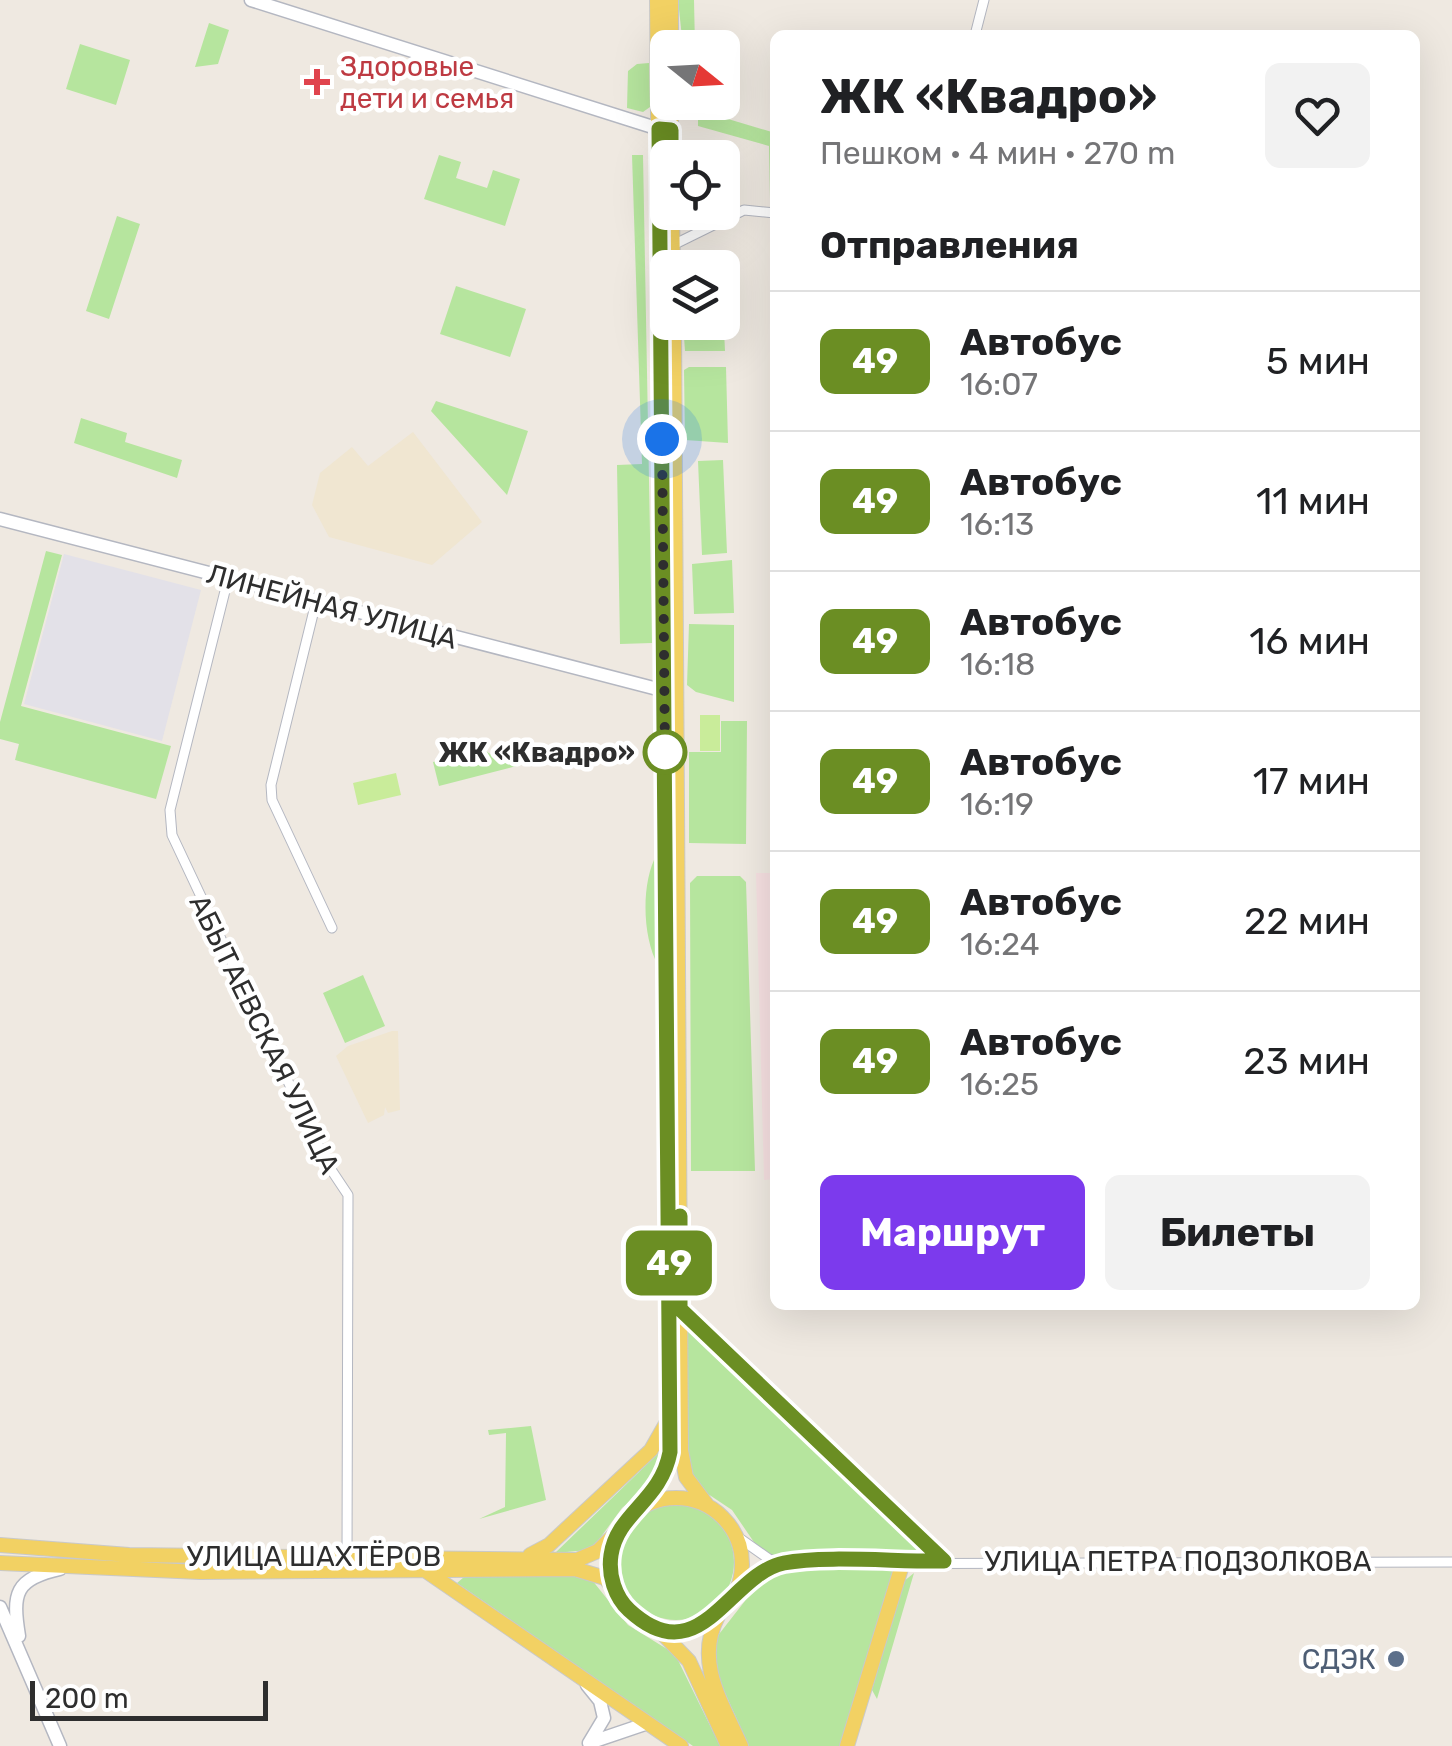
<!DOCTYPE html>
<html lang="ru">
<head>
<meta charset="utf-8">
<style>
	:root { --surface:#fff; --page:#f2f2f2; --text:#202124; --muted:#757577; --line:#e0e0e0; --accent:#7c3aed }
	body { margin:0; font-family:Rubik,sans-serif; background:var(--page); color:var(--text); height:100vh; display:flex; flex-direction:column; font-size:38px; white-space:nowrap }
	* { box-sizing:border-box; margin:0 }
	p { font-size:32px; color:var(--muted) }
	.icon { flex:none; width:55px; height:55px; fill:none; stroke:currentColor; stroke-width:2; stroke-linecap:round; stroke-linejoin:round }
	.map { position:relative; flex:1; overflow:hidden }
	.sheet { position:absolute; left:770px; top:30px; width:650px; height:1280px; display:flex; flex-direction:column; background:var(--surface); border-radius:15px; box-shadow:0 10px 40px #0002 }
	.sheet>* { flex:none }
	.badge { padding:0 20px; border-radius:15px; font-size:35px; line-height:65px }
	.needle { width:65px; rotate:108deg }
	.controls { position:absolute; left:650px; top:30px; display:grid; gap:20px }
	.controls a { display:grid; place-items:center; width:90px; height:90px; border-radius:15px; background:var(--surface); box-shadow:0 10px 40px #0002; font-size:50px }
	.scale { position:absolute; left:30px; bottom:25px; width:238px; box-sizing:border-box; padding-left:10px; border:5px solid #2e2e2e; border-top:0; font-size:28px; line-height:35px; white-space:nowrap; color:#2e2e2e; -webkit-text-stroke:8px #fff; paint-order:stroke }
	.you { position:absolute; width:50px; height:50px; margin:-25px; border:8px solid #fff; border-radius:50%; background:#1a73e8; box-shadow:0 0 0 15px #1a73e833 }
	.map>.badge { position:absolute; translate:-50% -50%; box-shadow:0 0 0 5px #fff }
	h2 { padding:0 50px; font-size:38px; line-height:90px }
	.round { display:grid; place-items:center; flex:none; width:105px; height:105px; border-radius:15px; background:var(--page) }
	.headline { display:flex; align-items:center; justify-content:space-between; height:170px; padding:0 50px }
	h1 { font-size:48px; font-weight:700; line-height:75px }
	.action { display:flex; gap:20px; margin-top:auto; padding:20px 50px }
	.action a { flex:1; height:115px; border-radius:15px; background:var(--accent); color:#fff; font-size:40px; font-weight:700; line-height:115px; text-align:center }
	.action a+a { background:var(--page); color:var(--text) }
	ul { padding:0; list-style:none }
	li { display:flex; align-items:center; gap:30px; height:140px; padding:0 50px; border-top:2px solid var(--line) }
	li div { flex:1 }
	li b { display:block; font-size:38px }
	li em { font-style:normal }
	li .badge { min-width:110px; font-weight:700; text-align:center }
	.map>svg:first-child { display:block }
	.industrial { fill:#e3e1e8 }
	.education { fill:#f0e6d1 }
	.medical { fill:#f5dfe0 }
	.green { fill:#b6e59e }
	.pitch { fill:#c9ec9a }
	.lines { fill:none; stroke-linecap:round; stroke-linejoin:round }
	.street-casing { stroke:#b4b7c1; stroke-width:11 }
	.secondary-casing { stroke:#b4b7c1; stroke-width:15 }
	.primary-casing { stroke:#c9c9c9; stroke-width:16 }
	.street { stroke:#fff; stroke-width:9 }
	.secondary { stroke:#fff; stroke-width:12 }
	.primary { stroke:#f2d163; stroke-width:14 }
	.line-casing { stroke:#fff; stroke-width:22 }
	.line { stroke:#6b8e23; stroke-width:15 }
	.walk { stroke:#2e2e2e; stroke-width:10; stroke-dasharray:0 18 }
	.health-dot { fill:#e0444e; stroke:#fff; stroke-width:4 }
	.stop-dot { fill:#fff; stroke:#6b8e23; stroke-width:5 }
	.service-dot { fill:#5c6f8a; stroke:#fff; stroke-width:4 }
	.labels { text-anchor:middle; stroke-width:9; stroke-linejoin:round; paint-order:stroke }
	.health-label { font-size:28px; fill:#be3a42; stroke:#fff; text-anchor:start }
	.street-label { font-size:28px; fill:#2e2e2e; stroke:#fff }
	.stop-label { font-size:28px; font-weight:bold; fill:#2e2e2e; stroke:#fff; text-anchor:end }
	.service-label { font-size:28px; fill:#4e5e75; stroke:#fff; text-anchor:end }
</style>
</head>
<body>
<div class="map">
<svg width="1452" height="1746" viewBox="0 0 1452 1746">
	<rect width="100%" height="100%" fill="#efe9e1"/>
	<!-- industrial -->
	<path class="industrial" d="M64,554l137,36 -39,151 -138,-37z"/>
	<!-- education -->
	<path class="education" d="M413,432l69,90 -50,43 -103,-28 -17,-32 8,-32 32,-26 16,19z
		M392,1031h6l2,79 -12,3 -3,-6 -1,8 -16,8 -32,-67 12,-10z"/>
	<!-- medical -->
	<path class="medical" d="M756,873h19v306l-11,1z"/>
	<!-- green -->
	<path class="green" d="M678,0h16l1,47h-12z
		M209,23l20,7 -11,34 -23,3z
		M80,44l50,16 -14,45 -50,-16z
		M649,63l1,44 -7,5 -16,-4 1,-37 9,-7z
		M698,110l77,23v69l-5,-3 -1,-53 -71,-20z
		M439,155l22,7 -5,16 31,10 6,-18 27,9 -15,47 -81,-27z
		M632,155h11l9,488 -32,1 -3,-179 25,-1z
		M117,216l23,8 -31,95 -23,-8z
		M456,286l70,23 -16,48 -70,-23z
		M723,309l2,42h-40l-2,-28 39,-1z
		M689,367h37l2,76 -43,-3 -1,-70z
		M436,401l92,30 -21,64 -76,-84z
		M81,418l46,15 -2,9 57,18 -5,18 -103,-35z
		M723,460l4,93 -25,2 -4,-94z
		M46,551l16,4 -41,151 150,40 -15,53 -141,-39 4,-16 -19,-5v-17z
		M732,560l2,53 -40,1 -2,-50z
		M689,624l45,1v77l-38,-10 -9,-7z
		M721,721h26l-1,123 -57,-1v-91h32z
		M483,749l13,9 29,-7 3,12 -89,23 -6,-24z
		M657,854l1,111c-16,-28 -17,-83 -1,-111z
		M697,876h43l6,6 9,289h-64l-1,-288z
		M363,975l22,51 -40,17 -22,-50z
		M683,1322l249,235 -155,2 -19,-11 -26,-38 -33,-22 -11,-20z
		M531,1426l15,74 -67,19 26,-12 1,-74 -17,2 -1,-5z
		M665,1447l-9,33 -34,28 -24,33 -10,9 -33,3z
		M618 1562a58 58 0 1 1 116 0a58 58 0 1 1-116 0Z
		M785,1569h110l-54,177h-92l-33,-73v-35l43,-55z
		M559,1573l33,7 36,45 47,29 45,92h-27l-236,-163 7,-6z
		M914,1573l-37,126 -5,-9 31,-108z"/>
	<!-- pitch -->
	<path class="pitch" d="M700,715h20v36h-20z
		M396,773l5,22 -43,10 -5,-22z"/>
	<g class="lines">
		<!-- street casing -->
		<g class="street-casing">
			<path id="street" d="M975,35l9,-35
				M673,245l71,-35 31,3
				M228,579l-58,231 2,25 154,327 22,33 -1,362
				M316,602l-45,183 1,15 60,128
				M735,1535l34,24 14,5 669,-2
				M735,1594l17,-18 31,-12"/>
		</g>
		<!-- secondary casing -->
		<g class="secondary-casing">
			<path id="secondary" d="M251,0l408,129
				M0,519l669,173
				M0,1607l60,139
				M19,1636c-7,-43 -4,-57 41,-67
				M587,1685l13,16 4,17 -15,25
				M589,1743l59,-20"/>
		</g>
		<!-- primary casing -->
		<g class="primary-casing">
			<path id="primary" d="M671,0v48
				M671,102v56
				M672,212l1,56
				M674,322l7,1128 5,27 21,28
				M680,1309l264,252
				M610 1564a66 66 0 1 1 132 0a66 66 0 1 1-132 0Z
				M643,1506l22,-31 5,-23 -13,-1452
				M0,1545l129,10 448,5 21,-9 21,-21
				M530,1555l19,-10 102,-95 16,-28
				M0,1563l200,9 375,-3 30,9 10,12
				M426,1571l255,175
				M718,1616c-24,46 4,87 23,130
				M659,1630l30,31 39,85
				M847,1746l56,-184"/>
		</g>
		<!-- street -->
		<use href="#street" class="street"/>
		<!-- secondary -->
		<use href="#secondary" class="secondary"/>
		<!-- primary -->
		<use href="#primary" class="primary"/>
	</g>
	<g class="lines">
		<!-- line casing -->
		<g class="line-casing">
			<path id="line" d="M671,158v-28l-12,-1 11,1323c-9,49 -53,61 -59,103 -3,20 4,42 18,55 71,66 100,-36 155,-47 41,-8 115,-1 160,-2l-264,-252v-93"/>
		</g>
		<!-- line -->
		<use href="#line" class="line"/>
		<!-- walk -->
		<path class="walk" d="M662,439l3,313"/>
	</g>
	<!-- markers -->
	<path class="health-dot" d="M312 67h10v10h10v10h-10v10h-10v-10h-10v-10h10z"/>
	<circle class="stop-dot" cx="665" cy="752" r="20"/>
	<circle class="service-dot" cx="1396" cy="1659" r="10"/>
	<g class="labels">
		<!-- health labels -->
		<g class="health-label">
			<text x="340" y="76">Здоровые<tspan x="340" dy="32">дети и семья</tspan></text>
		</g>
		<!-- street labels -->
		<g class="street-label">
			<text transform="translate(332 606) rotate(15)" y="10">ЛИНЕЙНАЯ УЛИЦА</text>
			<text transform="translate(265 1034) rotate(64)" y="10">АБЫТАЕВСКАЯ УЛИЦА</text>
			<text x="314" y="1566">УЛИЦА ШАХТЁРОВ</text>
			<text x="1178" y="1571">УЛИЦА ПЕТРА ПОДЗОЛКОВА</text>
		</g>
		<!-- stop labels -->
		<g class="stop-label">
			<text x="635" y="762">ЖК «Квадро»</text>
		</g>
		<!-- service labels -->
		<g class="service-label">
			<text x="1376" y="1669">СДЭК</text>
		</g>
	</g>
</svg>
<div class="controls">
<a><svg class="needle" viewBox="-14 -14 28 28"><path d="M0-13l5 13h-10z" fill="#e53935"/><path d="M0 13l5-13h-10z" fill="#757577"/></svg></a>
<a><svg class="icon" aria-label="locate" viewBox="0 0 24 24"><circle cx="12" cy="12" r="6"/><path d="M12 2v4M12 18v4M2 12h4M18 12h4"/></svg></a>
<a><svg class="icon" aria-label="layers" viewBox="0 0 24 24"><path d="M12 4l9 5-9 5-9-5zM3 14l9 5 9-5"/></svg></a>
</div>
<div class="scale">200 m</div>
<div class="you" style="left:662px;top:439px"></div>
<b class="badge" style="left:669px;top:1263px;background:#6b8e23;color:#fff">49</b>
<section class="sheet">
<div class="headline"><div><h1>ЖК «Квадро»</h1><p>Пешком · 4 мин · 270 m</p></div><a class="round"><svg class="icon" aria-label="heart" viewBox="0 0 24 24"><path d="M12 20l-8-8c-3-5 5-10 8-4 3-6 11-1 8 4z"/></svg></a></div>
<h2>Отправления</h2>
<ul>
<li><span class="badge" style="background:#6b8e23;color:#fff">49</span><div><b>Автобус</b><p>16:07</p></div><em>5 мин</em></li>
<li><span class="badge" style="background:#6b8e23;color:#fff">49</span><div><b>Автобус</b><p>16:13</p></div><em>11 мин</em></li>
<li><span class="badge" style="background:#6b8e23;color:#fff">49</span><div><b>Автобус</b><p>16:18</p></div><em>16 мин</em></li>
<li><span class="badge" style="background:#6b8e23;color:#fff">49</span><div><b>Автобус</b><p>16:19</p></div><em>17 мин</em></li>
<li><span class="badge" style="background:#6b8e23;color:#fff">49</span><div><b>Автобус</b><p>16:24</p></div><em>22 мин</em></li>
<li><span class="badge" style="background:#6b8e23;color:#fff">49</span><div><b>Автобус</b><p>16:25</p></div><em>23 мин</em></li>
</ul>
<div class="action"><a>Маршрут</a><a>Билеты</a></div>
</section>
</div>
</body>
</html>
